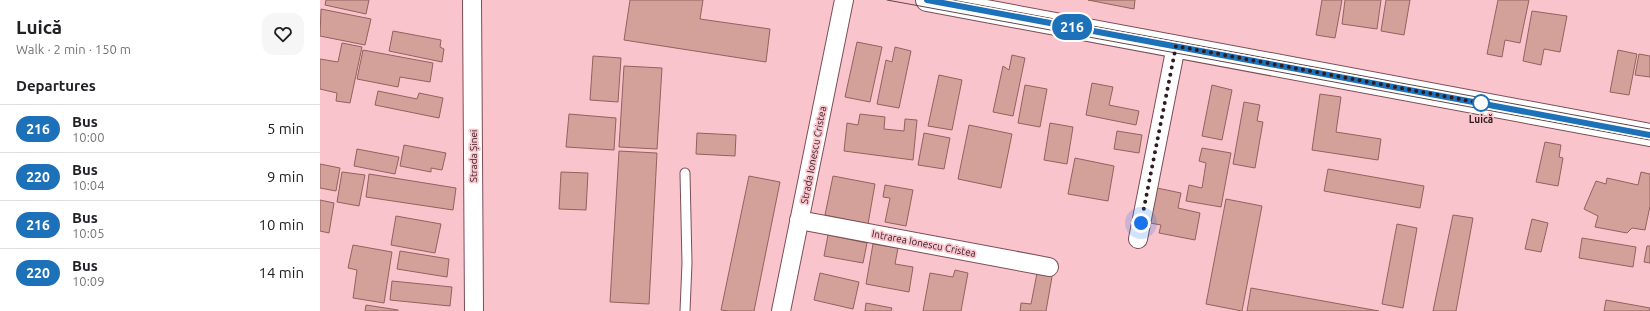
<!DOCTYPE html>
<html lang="en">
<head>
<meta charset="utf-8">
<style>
	:root { --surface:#fff; --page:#f6f6f6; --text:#202124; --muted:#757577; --line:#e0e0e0 }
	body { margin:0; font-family:Ubuntu,sans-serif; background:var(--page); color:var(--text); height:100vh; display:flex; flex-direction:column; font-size:15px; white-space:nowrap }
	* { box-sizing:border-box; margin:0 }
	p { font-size:13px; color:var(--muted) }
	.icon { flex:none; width:22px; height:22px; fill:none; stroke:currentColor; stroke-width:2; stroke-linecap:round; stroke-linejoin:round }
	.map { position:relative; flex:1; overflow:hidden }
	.side { display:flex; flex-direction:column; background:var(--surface); width:320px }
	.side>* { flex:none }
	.badge { padding:0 8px; border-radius:13px; font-size:14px; line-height:26px }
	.you { position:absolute; width:20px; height:20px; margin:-10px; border:3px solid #fff; border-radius:50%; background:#1a73e8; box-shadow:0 0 0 6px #1a73e833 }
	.map>.badge { position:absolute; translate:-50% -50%; box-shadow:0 0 0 2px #fff }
	h2 { padding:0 16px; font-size:15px; line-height:36px }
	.round { display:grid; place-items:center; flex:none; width:42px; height:42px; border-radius:12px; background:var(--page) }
	.headline { display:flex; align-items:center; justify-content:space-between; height:68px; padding:0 16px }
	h1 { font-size:19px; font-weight:600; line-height:30px }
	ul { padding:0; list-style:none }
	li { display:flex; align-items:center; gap:12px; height:48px; padding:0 16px; border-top:1px solid var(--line) }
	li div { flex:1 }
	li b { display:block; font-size:15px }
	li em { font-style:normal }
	li .badge { min-width:44px; font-weight:700; text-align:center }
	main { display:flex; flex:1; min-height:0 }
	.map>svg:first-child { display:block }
	.building { fill:#d4a19a; stroke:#91625d }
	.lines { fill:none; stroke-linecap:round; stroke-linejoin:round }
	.service-casing { stroke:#7c4e57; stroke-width:11 }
	.minor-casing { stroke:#7c4e57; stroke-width:20 }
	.secondary-casing { stroke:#7c4e57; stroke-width:24 }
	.service { stroke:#fff; stroke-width:9 }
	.minor { stroke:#fff; stroke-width:18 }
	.secondary { stroke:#fff; stroke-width:22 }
	.tram { stroke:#61464b; stroke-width:1 }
	.line-casing { stroke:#fff; stroke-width:9 }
	.line { stroke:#1d71b8; stroke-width:6 }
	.walk { stroke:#2f1c20; stroke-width:4; stroke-dasharray:0 7.2 }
	.stop-dot { fill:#fff; stroke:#1d71b8; stroke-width:2 }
	.labels { text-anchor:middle; stroke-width:3.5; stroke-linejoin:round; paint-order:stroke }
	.stop-label { font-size:10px; font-weight:bold; fill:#2f1c20; stroke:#fac4cd }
	.street-label { font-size:10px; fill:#2f1c20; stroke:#fac4cd }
</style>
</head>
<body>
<main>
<section class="side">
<div class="headline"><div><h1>Luică</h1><p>Walk · 2 min · 150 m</p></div><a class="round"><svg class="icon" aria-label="heart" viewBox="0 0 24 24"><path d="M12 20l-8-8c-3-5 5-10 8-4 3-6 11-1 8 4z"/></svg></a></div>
<h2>Departures</h2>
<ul>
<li><span class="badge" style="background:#1d71b8;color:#fff">216</span><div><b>Bus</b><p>10:00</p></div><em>5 min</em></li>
<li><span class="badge" style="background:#1d71b8;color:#fff">220</span><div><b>Bus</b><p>10:04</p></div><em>9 min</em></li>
<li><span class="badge" style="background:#1d71b8;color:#fff">216</span><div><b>Bus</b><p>10:05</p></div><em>10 min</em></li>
<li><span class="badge" style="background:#1d71b8;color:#fff">220</span><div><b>Bus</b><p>10:09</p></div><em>14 min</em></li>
</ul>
</section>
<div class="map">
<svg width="1330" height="311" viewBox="0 0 1330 311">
	<rect width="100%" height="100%" fill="#fac4cd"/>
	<!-- building -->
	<path class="building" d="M6,0h43l-3,14 -41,-9z
		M310,0h73l-3,19 70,10 -4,33 -142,-22z
		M768,0h47l-1,9z
		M1002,0h20l-7,38 -19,-3z
		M1025,0h36l-4,29 -35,-5z
		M1066,0h24l-6,35 -23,-4z
		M1178,0h31l-9,43 -15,-3 -3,17 -15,-3z
		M1,9l50,10 -6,26 -45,-9z
		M1212,11l35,5 -7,36 -16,-3 -3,16 -18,-4z
		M73,31l48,9 -1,7 4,2 -2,13 -53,-11z
		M537,42l25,5 -12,55 -25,-5z
		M22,43l20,4 -12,56 -14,-2 1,-8 -17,-4v-30l18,3z
		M575,47l16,4 -12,57 -22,-4 9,-44 6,2z
		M43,50l70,13 -3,19 -30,-5 -2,10 -41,-8z
		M1298,50l19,4 -8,41 -19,-3z
		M1319,54l11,2v21l-15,-2z
		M692,55l13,3 -12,58 -20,-4 10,-46 6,4z
		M273,56l28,2 -3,44 -28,-2z
		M304,66l38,2 -5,81 -38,-2z
		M619,75l23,5 -10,50 -24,-4z
		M772,83l21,4 -4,18 30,6 -3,14 -50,-10z
		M705,85l22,4 -7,38 -22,-4z
		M892,85l20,5 -10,50 -20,-4z
		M58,91l39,8 2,-6 24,5 -4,20 -64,-13z
		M1000,94l21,3 -5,35 45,7 -3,21 -66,-10z
		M924,102l16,3 -3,16 6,1 -8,46 -22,-4z
		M249,114l47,4 -2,32 -48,-3z
		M540,114l25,3 -1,12 20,2 1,-12 12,1 -4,40 -69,-9 3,-28 11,2z
		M730,123l23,4 -6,37 -23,-4z
		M649,125l43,9 -11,54 -43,-9z
		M797,131l25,4 -3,18 -25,-4z
		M377,133l39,2 -1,21 -39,-2z
		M604,133l26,5 -6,31 -26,-4z
		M1225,142l16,3 -2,12 4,1 -5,28 -22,-4z
		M84,145l42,8 -4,17 -11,-2v4l-31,-6z
		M882,148l29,5 -10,54 -35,-6 3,-16 13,3 4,-25 -7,-2z
		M37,149l42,8 -4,17 -41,-8z
		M299,151l38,2 -8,151 -39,-2z
		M755,158l39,8 -6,35 -40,-7z
		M0,164l20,4 -4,23 -16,-3z
		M1008,169l96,17 -4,22 -96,-17z
		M22,172l23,3 -6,31 -22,-4z
		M241,172l27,1 -2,37 -27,-1z
		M1321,172l9,2v32l-5,24 -13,-2 -5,5 -32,-6 3,-11 -14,-7 12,-28 10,3 1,-6 31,7z
		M49,174l87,14 -3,22 -87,-13z
		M429,176l31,6 -26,129h-25l-8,-1z
		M513,176l42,8 -7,40 -43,-9z
		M565,185l28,5 -7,36 -21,-4 5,-24 -7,-1z
		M837,188l24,5 -3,15 22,5 -5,27 -36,-7 2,-8 -11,-2z
		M906,199l36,7 -20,105 -36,-7z
		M0,200l14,3 -5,30 -9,-2z
		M1133,215l20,3 -17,93h-23z
		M76,216l45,8 -6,29 -44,-8z
		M1212,219l16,4 -7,29 -16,-3z
		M1077,224l20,4 -14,80 -21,-4z
		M508,235l39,8 -4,20 -39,-7z
		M1262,238l54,9 -3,20 -54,-9z
		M553,244l25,4 -3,16 18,3 -4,25 -43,-8z
		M33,245l39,7 -8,51 -31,-5 4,-28 -9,-2z
		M1327,246h3v17l-6,-1z
		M80,251l49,8 -2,18 -50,-8z
		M718,268l15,3 -7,40h-26l1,-8 10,1z
		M635,270l13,3 -7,38h-38l7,-38 23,4z
		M500,273l39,9 -6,27 -39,-9z
		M72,281l60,6 -2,19 -60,-6z
		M931,288l128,23h-132z
		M1286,300l44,8 -1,3h-45z
		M546,303l26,5 -1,3h-26z
		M46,305l32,5v1h-33z"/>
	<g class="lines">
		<!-- service casing -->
		<g class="service-casing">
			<path id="service" d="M365,173l2,90 -2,48"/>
		</g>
		<!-- minor casing -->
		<g class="minor-casing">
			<path id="minor" d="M152,0l2,311
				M479,220l250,47
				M818,239l38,-193
				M461,311l63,-311"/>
		</g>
		<!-- secondary casing -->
		<g class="secondary-casing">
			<path id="secondary" d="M607,0l723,135"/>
		</g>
		<!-- service -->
		<use href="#service" class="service"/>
		<!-- minor -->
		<use href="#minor" class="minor"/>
		<!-- secondary -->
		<use href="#secondary" class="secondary"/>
		<!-- tram -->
		<path class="tram" d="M567,0l763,140
			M632,0l698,129"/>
	</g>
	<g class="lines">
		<!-- line casing -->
		<g class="line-casing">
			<path id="line" d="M607,0l723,135"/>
		</g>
		<!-- line -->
		<use href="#line" class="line"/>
		<!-- walk -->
		<path class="walk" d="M821,223l35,-177 305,57"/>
	</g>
	<!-- markers -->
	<circle class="stop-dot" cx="1161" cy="103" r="8"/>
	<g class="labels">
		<!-- stop labels -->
		<g class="stop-label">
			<text x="1161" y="123">Luică</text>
		</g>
		<!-- street labels -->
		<g class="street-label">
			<text transform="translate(493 155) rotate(-79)" y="4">Strada Ionescu Cristea</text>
			<text transform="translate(153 156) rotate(-90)" y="4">Strada Șinei</text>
			<text transform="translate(604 243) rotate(11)" y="4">Intrarea Ionescu Cristea</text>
		</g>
	</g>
</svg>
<div class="you" style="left:821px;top:223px"></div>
<b class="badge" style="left:752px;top:27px;background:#1d71b8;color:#fff">216</b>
</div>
</main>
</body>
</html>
